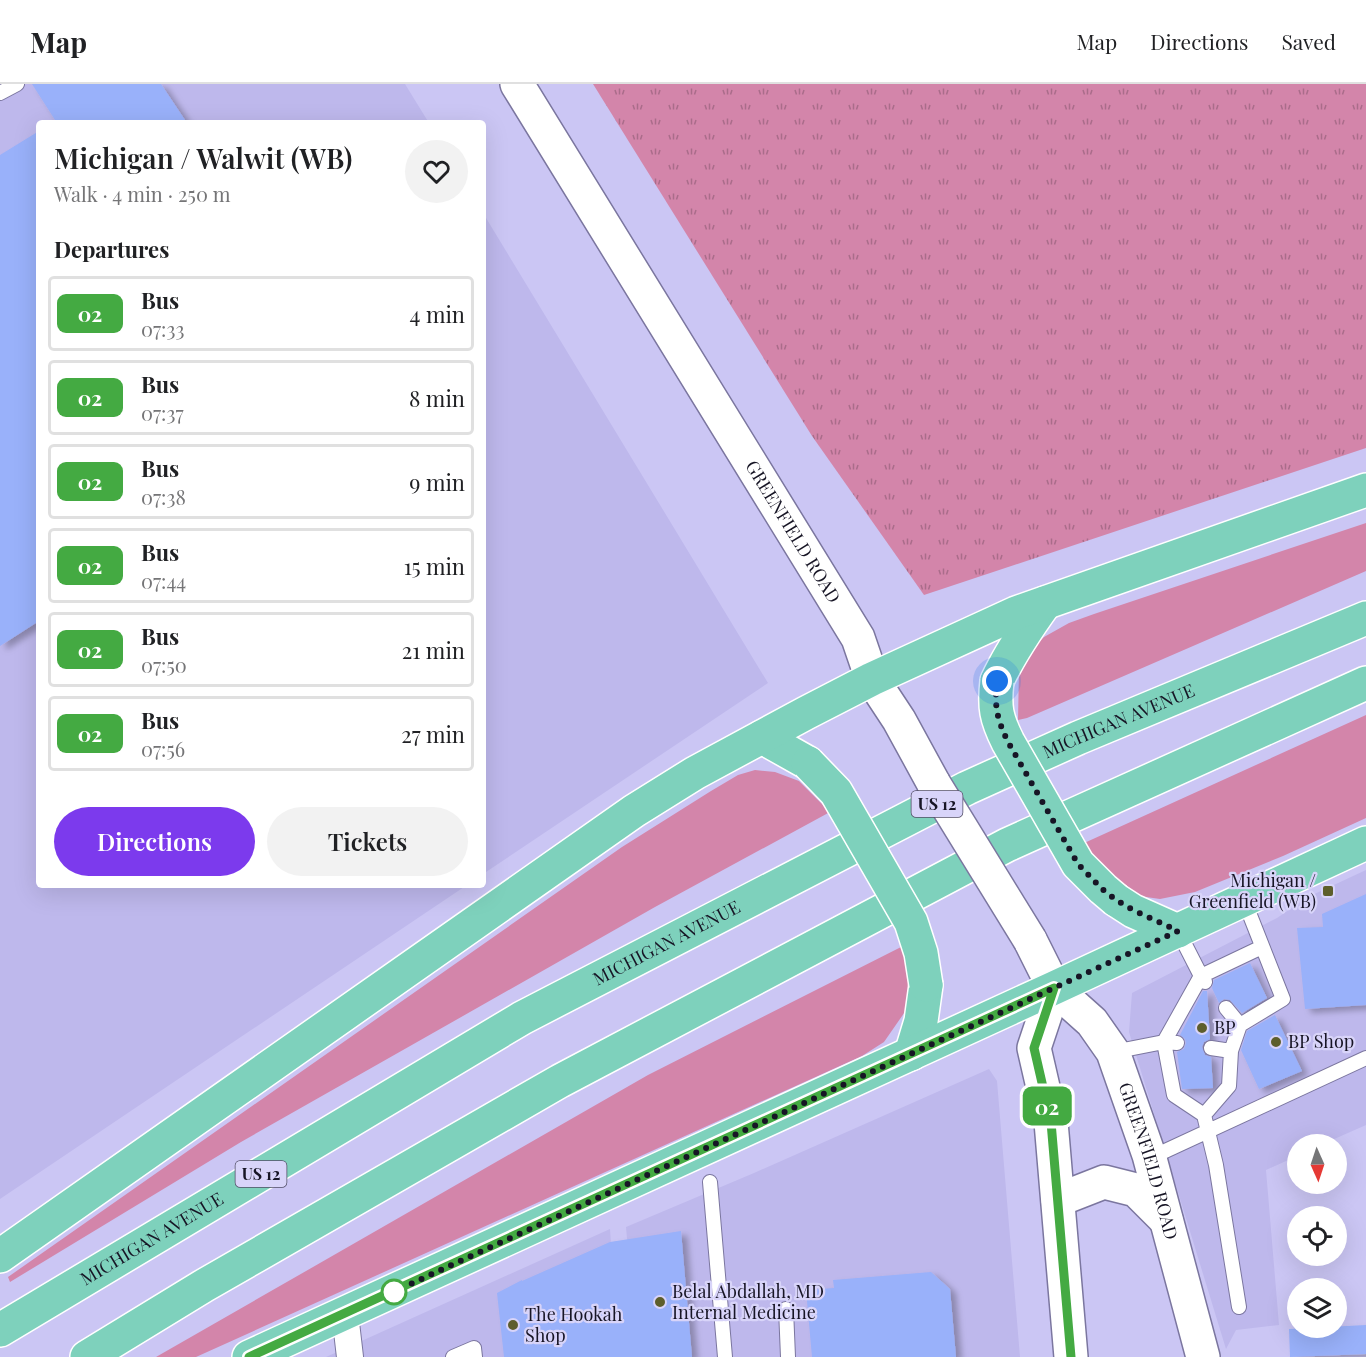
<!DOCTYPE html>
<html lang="en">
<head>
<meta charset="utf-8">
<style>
	:root { --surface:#fff; --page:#f2f2f2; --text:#202124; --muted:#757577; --line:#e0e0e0; --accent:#7c3aed }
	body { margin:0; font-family:"Playfair Display",serif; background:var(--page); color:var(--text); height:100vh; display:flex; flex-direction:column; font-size:22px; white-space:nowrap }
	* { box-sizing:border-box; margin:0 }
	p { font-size:20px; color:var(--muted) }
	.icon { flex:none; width:33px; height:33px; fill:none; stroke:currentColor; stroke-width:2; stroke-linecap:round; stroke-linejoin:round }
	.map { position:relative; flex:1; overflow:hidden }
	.drawer { position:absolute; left:36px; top:36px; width:450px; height:768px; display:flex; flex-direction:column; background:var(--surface); border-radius:6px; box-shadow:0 6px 24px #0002 }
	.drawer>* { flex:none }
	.badge { padding:0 12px; border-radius:9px; font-size:21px; line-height:39px }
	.needle { width:39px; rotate:177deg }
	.fabs { position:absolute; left:1287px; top:1050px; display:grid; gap:12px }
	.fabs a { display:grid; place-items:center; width:60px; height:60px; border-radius:50%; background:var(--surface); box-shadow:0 6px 24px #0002; font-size:30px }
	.you { position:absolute; width:30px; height:30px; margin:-15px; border:4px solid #fff; border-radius:50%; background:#1a73e8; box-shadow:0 0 0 9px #1a73e833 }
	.map>.badge { position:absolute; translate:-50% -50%; box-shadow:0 0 0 3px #fff }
	h2 { padding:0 18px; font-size:22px; line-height:54px }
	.round { display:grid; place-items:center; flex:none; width:63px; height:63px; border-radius:32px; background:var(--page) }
	.headline { display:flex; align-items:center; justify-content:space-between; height:102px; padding:0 18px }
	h1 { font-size:28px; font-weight:600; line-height:45px }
	.button { display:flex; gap:12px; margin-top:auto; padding:12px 18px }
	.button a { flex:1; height:69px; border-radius:36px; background:var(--accent); color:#fff; font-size:24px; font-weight:600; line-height:69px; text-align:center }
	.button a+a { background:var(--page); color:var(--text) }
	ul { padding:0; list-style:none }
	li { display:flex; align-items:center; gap:18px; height:75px; margin:0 12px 9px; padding:0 6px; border:3px solid var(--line); border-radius:6px }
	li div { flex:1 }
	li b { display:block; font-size:22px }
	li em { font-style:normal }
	li .badge { min-width:66px; font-weight:700; text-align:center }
	header { display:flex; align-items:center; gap:36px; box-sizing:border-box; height:84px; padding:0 30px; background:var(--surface); border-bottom:2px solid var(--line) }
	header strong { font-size:28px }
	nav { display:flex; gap:33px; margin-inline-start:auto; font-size:21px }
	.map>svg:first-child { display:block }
	.built { fill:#beb8ec }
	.grass { fill:#d385aa }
	.park { fill:url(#park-tufts) }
	.building { fill:#99b1fa; filter:url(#shadow) }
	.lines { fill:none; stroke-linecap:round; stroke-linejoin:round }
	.service-casing { stroke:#7b769f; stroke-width:16 }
	.minor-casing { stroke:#7b769f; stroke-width:28 }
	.secondary-casing { stroke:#7b769f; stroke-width:36 }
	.primary-casing { stroke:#fff; stroke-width:36 }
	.service { stroke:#fff; stroke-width:14 }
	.minor { stroke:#fff; stroke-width:26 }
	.secondary { stroke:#fff; stroke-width:33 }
	.primary { stroke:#7ed1bc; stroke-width:33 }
	.secondary-bridge-casing { stroke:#7b769f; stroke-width:36; stroke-linecap:butt }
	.primary-bridge-casing { stroke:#fff; stroke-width:36; stroke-linecap:butt }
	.secondary-bridge { stroke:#fff; stroke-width:33 }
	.primary-bridge { stroke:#7ed1bc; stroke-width:33 }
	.line-casing { stroke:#fff; stroke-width:14 }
	.line { stroke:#44aa42; stroke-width:9 }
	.walk { stroke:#171525; stroke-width:6; stroke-dasharray:0 10.8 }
	.poi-dot { fill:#5d5e2c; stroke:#d8d4f9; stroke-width:2 }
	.stop-dot { fill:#fff; stroke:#44aa42; stroke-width:3 }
	.labels { text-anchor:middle; stroke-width:4.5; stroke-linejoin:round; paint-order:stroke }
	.shield { fill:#d8d4f9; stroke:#514e65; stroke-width:1.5 }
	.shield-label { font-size:16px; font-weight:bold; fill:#171525 }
	.street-label { font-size:18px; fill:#171525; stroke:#d8d4f9 }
	.poi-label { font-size:18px; fill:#171525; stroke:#d8d4f9; text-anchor:start }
</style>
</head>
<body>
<header>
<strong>Map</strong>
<nav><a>Map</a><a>Directions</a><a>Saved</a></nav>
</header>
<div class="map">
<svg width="1366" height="1273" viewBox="0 0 1366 1273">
	<defs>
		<pattern id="park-tufts" width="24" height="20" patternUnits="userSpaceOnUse" patternTransform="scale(1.5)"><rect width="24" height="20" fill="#d385aa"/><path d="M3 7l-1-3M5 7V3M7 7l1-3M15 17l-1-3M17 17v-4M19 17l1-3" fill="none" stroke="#aa6c8a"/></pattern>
		<filter id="shadow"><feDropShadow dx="6" dy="4" stdDeviation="3" flood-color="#0004"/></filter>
	</defs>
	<rect width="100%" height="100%" fill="#cbc6f4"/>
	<!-- built -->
	<path class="built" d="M0,0h405l24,39h-390v762h428l-467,314z
		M483,129l285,470 -285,191z
		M1366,786v255l-43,19h-25l-1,12 -31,14 13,155 -43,5 -10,19 -97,-317 3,-39 145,-75 31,-21z
		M989,985l8,12 23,276h-383l-11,-130 128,-54z
		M610,1145l8,128h-292z"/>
	<!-- grass -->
	<path class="grass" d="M1366,439v48l-339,147 -9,2 1,-50 8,-17 17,-16 25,-14 25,-9z
		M1366,631v103l-83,38 -88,36 -35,7 -21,-3 -23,-10 -34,-42z
		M755,686l20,2 24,9 31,31 -175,95 -414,235 -231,140 -2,-5 614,-430 89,-56 27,-16z
		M907,860l4,23 -2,39 -25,36 -22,14 -666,301h-40l492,-282z"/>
	<!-- park -->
	<path class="park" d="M593,0h773v364l-442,147 -112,-159z"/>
	<!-- building -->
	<path class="building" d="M32,0h129l26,39h-130z
		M39,47v490l-39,25v-491z
		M1366,810v111l-61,4 -8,-81 26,-1 -1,-13z
		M1250,879l17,35 -25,15 -12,-13 -6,-1 -5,4 -7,-15 2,-8z
		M1203,907h4l3,48 -6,3 -2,5 3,8 6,2 2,31 -31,1 -5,-37 7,-3 2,-6 -1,-4 -5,-4z
		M1275,931l27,56 -43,18 -18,-39 6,-19z
		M681,1147l11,126h-188l-7,-64 25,-13v1l88,-39z
		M931,1188l19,17 6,68h-144l-6,-67 28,-2 -1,-8z
		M1366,1241v29l-76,3 -1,-28z"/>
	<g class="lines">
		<!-- service casing -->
		<g class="service-casing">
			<path id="service" d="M0,9l17,-9
				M1178,847l23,45 4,6
				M1226,924l14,17
				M1211,964l20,3
				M1113,968l51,-10 13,1
				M1204,1031l25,-29 2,-35 9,-26 43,-26 -39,-99
				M1150,1074l216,-100
				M710,1098l15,175
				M1239,1223l-23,-142 -12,-50 -30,-20 -10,-53 37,-66 61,-29
				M786,1225l2,48
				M453,1273l21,-9 1,9"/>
		</g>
		<!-- minor casing -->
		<g class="minor-casing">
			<path id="minor" d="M345,1230l5,43"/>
		</g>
		<!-- secondary casing -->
		<g class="secondary-casing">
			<g id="secondary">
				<path id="s1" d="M517,0l341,554 14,41 27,41 35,64"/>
				<path id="s2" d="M1030,856l24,48 38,34 21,30 36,103 54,202"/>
				<path d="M1054,904l-20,60 17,74 20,235"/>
				<path d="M1058,1116l46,-18 32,8 30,30"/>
			</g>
		</g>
		<!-- primary casing -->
		<g class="primary-casing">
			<g id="primary">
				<path d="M997,597c13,-28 30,-53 48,-78"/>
				<path d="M762,653l46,26"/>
				<path d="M1116,816l17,11 45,20"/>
				<path d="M911,970l10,-33 5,-36"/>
				<path d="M0,1172l634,-445 61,-38 111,-60 66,-34 144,-66 350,-123"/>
				<path id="s3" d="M0,1246l522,-312 445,-230 111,-50 288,-120"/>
				<path d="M87,1273l118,-72 355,-204 447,-236 359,-162"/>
				<path d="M249,1273l805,-369 312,-145"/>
			</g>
		</g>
		<!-- service -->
		<use href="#service" class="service"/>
		<!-- minor -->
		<use href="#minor" class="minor"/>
		<!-- secondary -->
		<use href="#secondary" class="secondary"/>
		<!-- primary -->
		<use href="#primary" class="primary"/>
		<!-- secondary-bridge casing -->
		<g class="secondary-bridge-casing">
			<path id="secondary-bridge" d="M934,700l96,156"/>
		</g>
		<!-- primary-bridge casing -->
		<g class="primary-bridge-casing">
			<path id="primary-bridge" d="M997,597c-3,26 -1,37 11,61l70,122 25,25 13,11
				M808,679l28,29 75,130 10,31 5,32"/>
		</g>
		<!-- secondary-bridge -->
		<use href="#secondary-bridge" class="secondary-bridge"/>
		<!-- primary-bridge -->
		<use href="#primary-bridge" class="primary-bridge"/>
	</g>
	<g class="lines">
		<!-- line casing -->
		<g class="line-casing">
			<path id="line" d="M249,1273l805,-369 -20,60 17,74 20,235"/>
		</g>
		<!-- line -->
		<use href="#line" class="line"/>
		<!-- walk -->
		<path class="walk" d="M394,1208h-1l785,-361 -45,-21 -17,-10 -14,-11 -24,-25 -70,-122c-11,-23 -14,-36 -11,-61"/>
	</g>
	<!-- markers -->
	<g class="poi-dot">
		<rect x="1322" y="801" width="12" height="12" rx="3"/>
		<circle cx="1202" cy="944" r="6"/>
		<circle cx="1276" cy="958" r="6"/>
		<circle cx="660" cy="1218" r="6"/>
		<circle cx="513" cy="1241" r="6"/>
	</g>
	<circle class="stop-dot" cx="394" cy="1208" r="12"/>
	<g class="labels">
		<!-- shield labels -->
		<g class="shield">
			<rect x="911.5" y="707" width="51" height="26" rx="4.5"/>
			<rect x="235.5" y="1077" width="51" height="26" rx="4.5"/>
		</g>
		<g class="shield-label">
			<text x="937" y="726">US 12</text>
			<text x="261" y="1096">US 12</text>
		</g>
		<!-- street labels -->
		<g class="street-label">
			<text dy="6" stroke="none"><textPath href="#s1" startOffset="526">GREENFIELD ROAD</textPath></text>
			<text dy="6" stroke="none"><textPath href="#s3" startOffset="1275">MICHIGAN AVENUE</textPath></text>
			<text dy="6" stroke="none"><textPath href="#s3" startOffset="771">MICHIGAN AVENUE</textPath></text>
			<text dy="6" stroke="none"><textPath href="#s2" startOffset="256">GREENFIELD ROAD</textPath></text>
			<text dy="6" stroke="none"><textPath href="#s3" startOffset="177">MICHIGAN AVENUE</textPath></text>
		</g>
		<!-- poi labels -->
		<g class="poi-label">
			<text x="1316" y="803" text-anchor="end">Michigan /<tspan x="1316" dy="21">Greenfield (WB)</tspan></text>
			<text x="1214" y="950">BP</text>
			<text x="1288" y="964">BP Shop</text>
			<text x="672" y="1214">Belal Abdallah, MD<tspan x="672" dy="21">Internal Medicine</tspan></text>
			<text x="525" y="1237">The Hookah<tspan x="525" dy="21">Shop</tspan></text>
		</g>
	</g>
</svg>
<div class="fabs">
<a><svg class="needle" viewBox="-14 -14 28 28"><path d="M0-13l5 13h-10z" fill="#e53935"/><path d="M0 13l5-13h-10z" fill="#757577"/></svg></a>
<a><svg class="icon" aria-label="locate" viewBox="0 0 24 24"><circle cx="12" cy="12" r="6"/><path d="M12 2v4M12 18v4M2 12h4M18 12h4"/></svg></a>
<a><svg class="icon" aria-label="layers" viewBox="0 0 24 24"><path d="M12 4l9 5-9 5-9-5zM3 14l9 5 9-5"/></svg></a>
</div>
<div class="you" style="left:997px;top:597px"></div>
<b class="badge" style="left:1047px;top:1022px;background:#44aa42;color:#fff">02</b>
<section class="drawer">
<div class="headline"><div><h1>Michigan / Walwit (WB)</h1><p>Walk · 4 min · 250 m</p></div><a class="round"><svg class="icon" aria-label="heart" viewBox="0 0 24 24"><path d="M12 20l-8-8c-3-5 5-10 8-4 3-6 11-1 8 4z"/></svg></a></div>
<h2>Departures</h2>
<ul>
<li><span class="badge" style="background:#44aa42;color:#fff">02</span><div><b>Bus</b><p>07:33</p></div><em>4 min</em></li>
<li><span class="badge" style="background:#44aa42;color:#fff">02</span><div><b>Bus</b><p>07:37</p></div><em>8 min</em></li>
<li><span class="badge" style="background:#44aa42;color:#fff">02</span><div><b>Bus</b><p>07:38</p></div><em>9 min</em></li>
<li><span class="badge" style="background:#44aa42;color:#fff">02</span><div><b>Bus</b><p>07:44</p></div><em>15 min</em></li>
<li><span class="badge" style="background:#44aa42;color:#fff">02</span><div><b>Bus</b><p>07:50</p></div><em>21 min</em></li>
<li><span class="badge" style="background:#44aa42;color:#fff">02</span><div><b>Bus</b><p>07:56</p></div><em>27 min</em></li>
</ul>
<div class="button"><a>Directions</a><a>Tickets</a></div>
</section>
</div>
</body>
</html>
